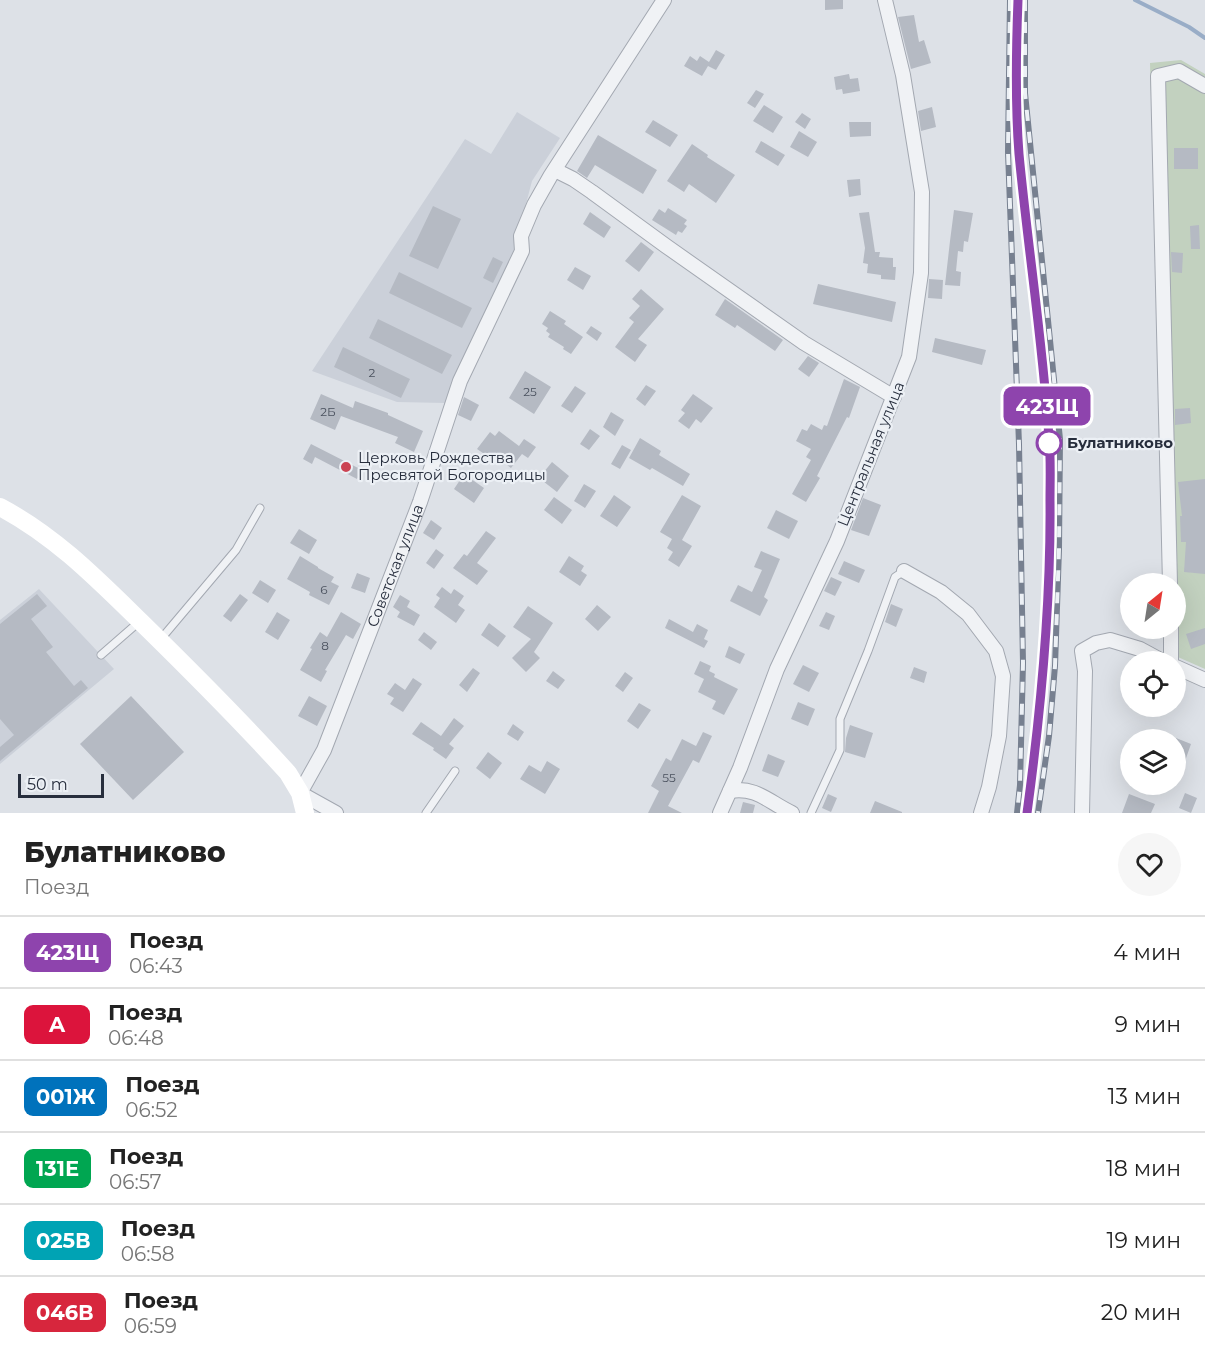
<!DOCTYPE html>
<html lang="ru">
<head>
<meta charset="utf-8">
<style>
	:root { --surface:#fff; --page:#f6f6f6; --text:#222; --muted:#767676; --line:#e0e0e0 }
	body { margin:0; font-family:Montserrat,sans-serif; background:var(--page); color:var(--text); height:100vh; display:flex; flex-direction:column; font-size:22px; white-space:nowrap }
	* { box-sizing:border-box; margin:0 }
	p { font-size:20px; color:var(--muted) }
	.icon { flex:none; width:33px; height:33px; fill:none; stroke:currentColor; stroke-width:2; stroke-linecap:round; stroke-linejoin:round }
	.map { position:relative; height:813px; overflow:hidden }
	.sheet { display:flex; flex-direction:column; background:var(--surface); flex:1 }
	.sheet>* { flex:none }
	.badge { padding:0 12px; border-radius:9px; font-size:21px; line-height:39px }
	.needle { width:39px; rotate:30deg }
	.buttons { position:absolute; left:1120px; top:573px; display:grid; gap:12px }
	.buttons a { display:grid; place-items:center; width:66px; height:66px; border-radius:50%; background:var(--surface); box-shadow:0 6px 24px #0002; font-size:30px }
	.scale { position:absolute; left:18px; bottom:15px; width:86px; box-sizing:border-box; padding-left:6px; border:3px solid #272e3d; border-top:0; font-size:16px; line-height:21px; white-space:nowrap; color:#272e3d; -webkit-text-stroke:4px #ecf0f5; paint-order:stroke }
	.map>.badge { position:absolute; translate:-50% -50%; box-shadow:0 0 0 3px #fff }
	.round { display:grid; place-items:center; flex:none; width:63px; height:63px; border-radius:32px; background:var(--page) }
	.summary { display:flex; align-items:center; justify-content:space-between; height:102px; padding:0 24px }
	h1 { font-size:28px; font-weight:800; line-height:45px }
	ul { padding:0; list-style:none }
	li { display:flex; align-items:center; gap:18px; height:72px; padding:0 24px; border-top:2px solid var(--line) }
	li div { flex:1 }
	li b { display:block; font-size:22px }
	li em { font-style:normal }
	li .badge { min-width:66px; font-weight:700; text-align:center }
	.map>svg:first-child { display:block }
	.built { fill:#cbd0d9 }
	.green { fill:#c2d1bf }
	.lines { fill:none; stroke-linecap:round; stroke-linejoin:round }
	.stream { stroke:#99adc7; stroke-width:4 }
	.building { fill:#b5bac3 }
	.lane-casing { stroke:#a3a8b1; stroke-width:9 }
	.street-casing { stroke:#a3a8b1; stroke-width:16 }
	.lane { stroke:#f0f2f5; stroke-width:7 }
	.street { stroke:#f0f2f5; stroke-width:14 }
	.secondary { stroke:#fff; stroke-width:18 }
	.rail-casing { stroke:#778090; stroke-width:6 }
	.rail { stroke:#ecf0f5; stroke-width:4; stroke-dasharray:11; stroke-linecap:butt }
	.line-casing { stroke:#fff; stroke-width:14 }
	.line { stroke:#8e44ad; stroke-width:9 }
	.stop-dot { fill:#fff; stroke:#8e44ad; stroke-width:3 }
	.poi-dot { fill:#cb4353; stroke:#ecf0f5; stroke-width:2 }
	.labels { text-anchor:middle; stroke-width:4.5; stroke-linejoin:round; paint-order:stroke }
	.number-label { font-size:12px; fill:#4a515e }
	.stop-label { font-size:15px; font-weight:bold; fill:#272e3d; stroke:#ecf0f5; text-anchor:start }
	.street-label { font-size:15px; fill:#272e3d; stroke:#ecf0f5 }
	.poi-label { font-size:15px; fill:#272e3d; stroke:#ecf0f5; text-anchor:start }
</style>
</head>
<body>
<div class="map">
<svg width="1205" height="813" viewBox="0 0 1205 813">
	<rect width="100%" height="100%" fill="#dde1e7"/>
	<!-- built -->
	<path class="built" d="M517,112l43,26 -28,43 -21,80 -66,142 -48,-1 -85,-31 153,-232 26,15z
		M39,589l75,80 -114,95v-144z"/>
	<!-- green -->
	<path class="green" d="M1181,60l24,14v595l-34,-15 5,-26v-44l-10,-1 -16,-520z"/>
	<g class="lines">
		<!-- stream -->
		<path class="stream" d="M1135,0l54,27 16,11"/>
	</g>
	<!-- building -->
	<path class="building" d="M825,0h18v9l-18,1z
		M914,15l5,27 5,-2 7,23 -20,6 -13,-52z
		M716,50l9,5 -9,15 -8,-4 -6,10 -18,-10 6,-10 7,5 3,-5 9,6z
		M849,74l1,5 8,-1 2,13 -17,3 -1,-5 -6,1 -2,-13z
		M756,90l8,4 -9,14 -8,-5z
		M764,105l19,12 -10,16 -20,-12z
		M932,107l4,20 -15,4 -3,-20z
		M802,113l9,6 -6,10 -10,-7z
		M653,120l25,15 -8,12 -25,-15z
		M849,122h22v14l-21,1z
		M799,131l18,11 -9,15 -18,-10z
		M598,135l59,35 -14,24 -48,-29 -8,13 -10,-7z
		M761,141l24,14 -7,11 -23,-14z
		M692,144l16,11 -1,2 28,18 -19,28 -27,-19 -5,8 -17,-11z
		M1174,148h24v21h-24z
		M860,179l1,16 -12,2 -2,-17z
		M433,206l28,13 -23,50 -29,-13z
		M668,208l19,12 -3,4 3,2 -5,7 -4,-2 -2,4 -24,-15 7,-11 6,4z
		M954,210l19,3 -5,29 -4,-1 -1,11 -5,-1 -2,20 5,1 -1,14 -15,-1 5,-44z
		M590,212l21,15 -7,11 -21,-14z
		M869,212l6,40h5l-1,5 14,1v9h3l-1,13 -14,-1v-4l-14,-2 1,-9 -5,-1 2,-15 -6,-35z
		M1199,225l1,24h-9l-1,-23z
		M641,242l13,10 -15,20 -14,-11z
		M1171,252l12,1 -1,20 -10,-1z
		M493,257l10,5 -10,21 -10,-5z
		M575,267l16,9 -8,14 -16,-10z
		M399,272l73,36 -10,20 -73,-35z
		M929,279l14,1 -1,19 -14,-1z
		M818,284l78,18 -4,20 -79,-18z
		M641,289l23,20 -26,30 9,6 -12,17 -20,-15 19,-25 -5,-4 11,-12 -8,-7z
		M725,299l58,41 -8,11 -38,-26 -2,3 -20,-13z
		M550,311l16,10 -2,3 19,13 -12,17 -8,-5 1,-2 -16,-10 2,-3 -4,-3 2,-3 -6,-4z
		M378,319l74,36 -10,19 -73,-36z
		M591,326l11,7 -5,8 -11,-8z
		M935,338l51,12 -4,15 -50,-13z
		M343,347l67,32 -9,19 -67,-31z
		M808,356l11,7 -10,14 -11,-8z
		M525,371l26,16 -17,27 -25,-16z
		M844,379l16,8 -11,31 -2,-1 -30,59 3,2 -14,24 -14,-8 19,-34 -5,-3 5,-8 -15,-8 6,-12 5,2 4,-7 11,6 2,-5 3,1z
		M646,385l10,6 -11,15 -9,-7z
		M575,386l11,7 -14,20 -11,-7z
		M321,394l32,14 2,-7 33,12v2l35,16 -9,21 -19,-9 3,-6 -57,-21 -6,14 -25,-11z
		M693,394l20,14 -12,15 -5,-4 -7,10 -11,-8 7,-8 -4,-3z
		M464,397l15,8 -8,16 -13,-6z
		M1190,408l1,15 -16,2v-16z
		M611,412l13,8 -9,16 -12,-9z
		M590,429l10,7 -11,14 -9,-6z
		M499,431l20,15 5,-7 12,8 -8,11 -6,-4 -11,14 -12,-9 -3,3 -19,-13 13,-17 5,4z
		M640,438l21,13 -2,4 31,19 -7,12 -31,-18 -2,2 -21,-12z
		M311,444l51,26 -5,9 -42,-22 -3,7 -9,-5z
		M622,445l9,5 -11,19 -9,-5z
		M552,462l17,14 -12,16 -18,-14z
		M464,474l20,14 -10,15 -20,-14z
		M1205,479v95l-21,-2 2,-30h-5l-1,-26h2l-4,-34z
		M584,484l12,7 -11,17 -11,-7z
		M614,495l17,12 -14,20 -17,-11z
		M682,495l19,11 -19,34 10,6 -13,21 -11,-7 5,-8 -6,-4 5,-9 -12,-7z
		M554,497l18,13 -10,14 -18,-14z
		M863,498l18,7 -12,31 -18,-6z
		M776,510l22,11 -9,18 -22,-11z
		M431,520l11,8 -8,12 -11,-7z
		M299,529l18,11 -8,14 -19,-11z
		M486,531l10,7 -19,25 11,8 -11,14 -24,-17 11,-14 3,2z
		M436,549l8,6 -10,14 -8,-6z
		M761,551l19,8 -16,38 4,3 -8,16 -30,-15 8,-16 14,7 10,-22 -8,-3z
		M300,556l18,11v1l16,9 -3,5 8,4 -10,19 -20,-10 1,-3 -23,-13z
		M569,556l15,10 -3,5 6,4 -7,11 -21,-14z
		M844,561l21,9 -6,13 -21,-9z
		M357,573l13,5 -5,15 -14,-5z
		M831,577l11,5 -7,14 -11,-5z
		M260,580l16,10 -8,13 -16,-10z
		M442,587l9,7 3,-5 10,7 -6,9 7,5 -9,13 -22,-16 6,-9 -4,-3z
		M37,594l10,12 -16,13 22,28 -7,5 28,34 7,-6 7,8 -88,73v-14l14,-12 -14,-16v-95z
		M240,594l8,6 -17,22 -8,-6z
		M400,595l10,6 -3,6 13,8 -6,11 -17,-9 3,-5 -7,-5z
		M891,604l12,5 -7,18 -11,-5z
		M597,605l14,12 -13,14 -13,-12z
		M528,606l25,17 -19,29 6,6 -14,14 -14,-14 19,-19 -18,-12z
		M277,612l13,8 -12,20 -13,-8z
		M341,612l20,12 -8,15 -7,-4 -21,35 2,1 -6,11 -21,-12 12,-21 -2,-1 10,-16 7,5z
		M826,612l9,4 -6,14 -10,-4z
		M669,619l24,13 4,-8 11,6 -4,9 4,2 -4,7 -39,-20z
		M489,623l17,13 -8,11 -17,-12z
		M1205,628v16l-14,5 -5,-15z
		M424,632l13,10 -6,8 -13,-10z
		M729,646l16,8 -5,10 -15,-7z
		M1131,659v27l-10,-5z
		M700,661l11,5 -2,5 6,3 -1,3 24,12 -14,26 -12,-6 4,-8 -18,-9 6,-13 -10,-5z
		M803,665l16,8 -10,19 -16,-8z
		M914,667l13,5 -3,11 -14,-5z
		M473,668l7,5 -13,19 -8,-7z
		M553,671l12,9 -7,9 -12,-8z
		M625,672l8,6 -10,14 -8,-6z
		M413,678l9,6 -19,28 -13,-8 4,-6 -7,-4 8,-11 10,7z
		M131,696l53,56 -51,48 -53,-56z
		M309,696l18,10 -10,20 -19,-10z
		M798,702l17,7 -7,17 -17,-7z
		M639,703l12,7 -13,19 -11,-8z
		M454,718l10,8 -15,18 5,4 -8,11 -13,-9 1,-2 -22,-14 9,-12 20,14z
		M513,724l11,8 -6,9 -11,-7z
		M850,725l23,8 -8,25 -20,-6 1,-14z
		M703,732l9,4 -13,27 -6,-3 -25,46 14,7h-34l11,-22 -8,-5 15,-28 5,3 11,-22 14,7z
		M1176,738l15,6 -6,17 -9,-3z
		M488,752l14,11 -12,16 -14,-11z
		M768,754l17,7 -7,16 -16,-6z
		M547,761l13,8 -15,25 -25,-15 9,-14 12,7z
		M1185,793l12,5 -6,15 -12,-5z
		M828,794l9,4 -6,14 -9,-4z
		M1129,794l26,10 -4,9h-29z
		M875,801l27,11v1h-32z
		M743,802l12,3 -2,8h-13z"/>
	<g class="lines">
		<!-- lane casing -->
		<g class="lane-casing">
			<path id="lane" d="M160,640l76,-90 24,-42
				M101,655l39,-34
				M426,813l29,-42
				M811,813l29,-63v-31l28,-68 27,-74 9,-6"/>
		</g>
		<!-- street casing -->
		<g class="street-casing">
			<g id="street">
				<path d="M555,170l18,9 19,13 74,54 138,97 90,54"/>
				<path d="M904,571l37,21 27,22 28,37 7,25 -4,60 -10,51 -8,26"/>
				<path d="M1170,584l-12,-508 21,-5 26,15"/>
				<path d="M1171,628v34"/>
				<path d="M1176,667l29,13"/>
				<path d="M730,791c26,-5 40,12 62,22"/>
				<path id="s1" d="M336,813l-36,-20 24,-43 96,-248 40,-121 62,-130 -1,-15 13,-31 17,-30 113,-175"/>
				<path d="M720,813l20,-45 37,-99 60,-128 72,-184 12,-84 1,-81 -19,-117 -18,-75"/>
				<path d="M1082,813l3,-142 -3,-20 14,-8 14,-3 30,9 24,13"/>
			</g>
		</g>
		<!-- lane -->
		<use href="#lane" class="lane"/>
		<!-- street -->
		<use href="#street" class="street"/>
		<!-- secondary -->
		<path class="secondary" d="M0,507c55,29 97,72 141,115 50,49 100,99 147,151l12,20 5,20"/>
		<!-- rail casing -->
		<g class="rail-casing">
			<path id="rail" d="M1010,0l-2,152 11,292 4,219 -3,122 -3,28
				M1025,0v93l35,346 -1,110 -4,117 -6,70 -11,77
				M1017,99c1,18 1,36 2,54 9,97 27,192 30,289 4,124 -5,248 -22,371"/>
		</g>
		<!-- rail -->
		<use href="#rail" class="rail"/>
	</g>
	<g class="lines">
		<!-- line casing -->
		<g class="line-casing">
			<path id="line" d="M1018,0c-2,51 -3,103 1,154 9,95 24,189 30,284 2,21 1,42 1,63 1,105 -9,209 -23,312"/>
		</g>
		<!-- line -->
		<use href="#line" class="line"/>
	</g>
	<!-- markers -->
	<circle class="stop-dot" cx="1049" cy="443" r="12"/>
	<circle class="poi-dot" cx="346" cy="467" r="6"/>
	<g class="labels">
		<!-- number labels -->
		<g class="number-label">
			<text x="372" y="377">2</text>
			<text x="530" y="396">25</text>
			<text x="328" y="416">2Б</text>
			<text x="324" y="594">6</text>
			<text x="325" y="650">8</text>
			<text x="669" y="782">55</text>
		</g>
		<!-- stop labels -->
		<g class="stop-label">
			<text x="1067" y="448">Булатниково</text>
		</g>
		<!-- street labels -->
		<g class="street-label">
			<text transform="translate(871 454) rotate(-68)" y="5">Центральная улица</text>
			<text dy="5" stroke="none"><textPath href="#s1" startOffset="288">Советская улица</textPath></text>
		</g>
		<!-- poi labels -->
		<g class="poi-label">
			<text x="358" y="463">Церковь Рождества<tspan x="358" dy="17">Пресвятой Богородицы</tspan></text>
		</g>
	</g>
</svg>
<div class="buttons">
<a><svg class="needle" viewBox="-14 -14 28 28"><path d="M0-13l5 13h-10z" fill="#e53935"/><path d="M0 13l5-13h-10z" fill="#767676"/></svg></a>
<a><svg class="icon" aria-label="locate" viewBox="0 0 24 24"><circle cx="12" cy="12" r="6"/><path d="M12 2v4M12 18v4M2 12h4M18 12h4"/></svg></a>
<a><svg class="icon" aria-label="layers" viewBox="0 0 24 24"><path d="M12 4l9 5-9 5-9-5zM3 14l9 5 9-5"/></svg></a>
</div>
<div class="scale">50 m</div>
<b class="badge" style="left:1047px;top:406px;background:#8e44ad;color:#fff">423Щ</b>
</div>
<section class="sheet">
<div class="summary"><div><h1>Булатниково</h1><p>Поезд</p></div><a class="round"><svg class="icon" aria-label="heart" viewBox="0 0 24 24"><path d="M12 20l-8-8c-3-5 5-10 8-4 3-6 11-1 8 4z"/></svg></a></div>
<ul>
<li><span class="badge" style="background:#8e44ad;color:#fff">423Щ</span><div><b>Поезд</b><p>06:43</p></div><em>4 мин</em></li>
<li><span class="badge" style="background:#dc143c;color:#fff">A</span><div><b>Поезд</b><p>06:48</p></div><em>9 мин</em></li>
<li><span class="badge" style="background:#0072bc;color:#fff">001Ж</span><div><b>Поезд</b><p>06:52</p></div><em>13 мин</em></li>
<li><span class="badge" style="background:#00a651;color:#fff">131Е</span><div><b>Поезд</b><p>06:57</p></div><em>18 мин</em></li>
<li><span class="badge" style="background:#00a3b4;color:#fff">025В</span><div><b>Поезд</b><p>06:58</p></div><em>19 мин</em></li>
<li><span class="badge" style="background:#d7263d;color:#fff">046В</span><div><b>Поезд</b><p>06:59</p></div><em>20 мин</em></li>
</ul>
</section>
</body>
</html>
